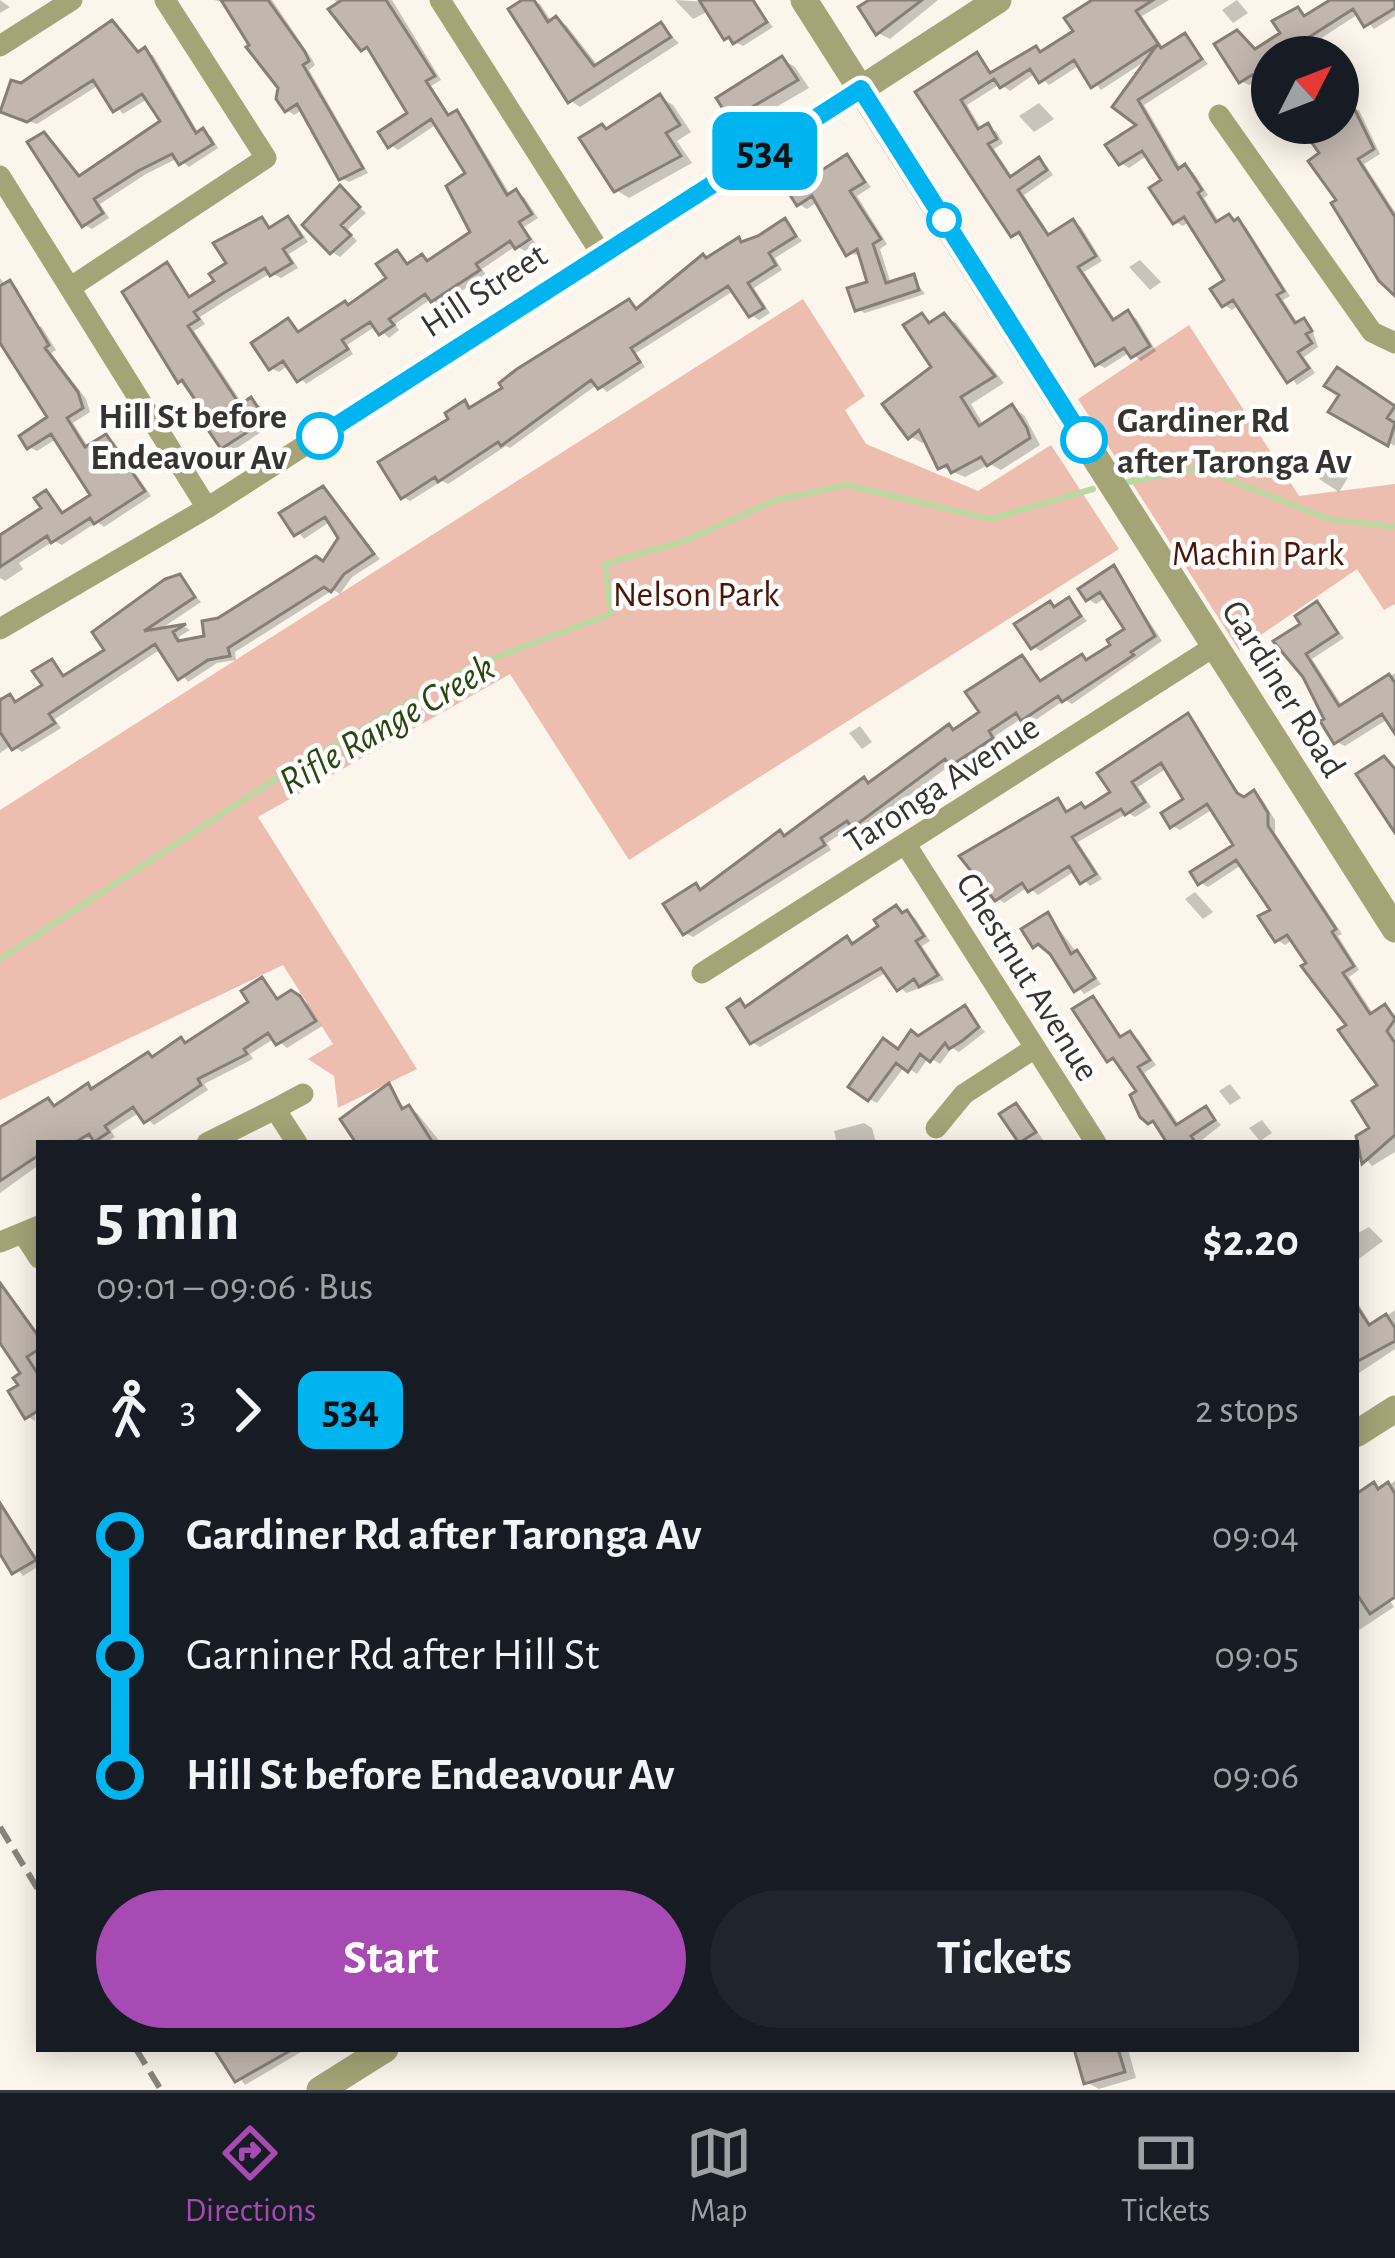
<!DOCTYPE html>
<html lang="en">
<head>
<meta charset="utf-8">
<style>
	:root { --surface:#171b24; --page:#20242c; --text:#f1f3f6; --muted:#9ea1a6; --line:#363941; --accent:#a84ab3 }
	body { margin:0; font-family:"Alegreya Sans",sans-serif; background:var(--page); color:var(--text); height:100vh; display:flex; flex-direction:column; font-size:45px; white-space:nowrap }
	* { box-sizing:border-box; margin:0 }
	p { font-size:39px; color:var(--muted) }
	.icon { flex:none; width:66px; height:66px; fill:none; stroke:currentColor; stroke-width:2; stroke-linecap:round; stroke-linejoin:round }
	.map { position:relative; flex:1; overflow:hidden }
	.drawer { position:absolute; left:36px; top:1140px; width:1323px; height:912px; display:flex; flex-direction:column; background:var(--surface); border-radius:0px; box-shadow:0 6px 30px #0003 }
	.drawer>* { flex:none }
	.badge { padding:0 24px; border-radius:18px; font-size:42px; line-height:78px }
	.needle { width:78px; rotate:48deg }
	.buttons { position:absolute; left:1251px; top:36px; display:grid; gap:24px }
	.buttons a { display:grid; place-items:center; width:108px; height:108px; border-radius:50%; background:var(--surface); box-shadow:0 6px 30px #0003; font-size:60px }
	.map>.badge { position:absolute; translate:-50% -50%; box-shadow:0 0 0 6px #fff }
	.legs { display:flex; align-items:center; gap:18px; height:132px; padding:0 60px; font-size:39px }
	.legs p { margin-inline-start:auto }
	.overview { display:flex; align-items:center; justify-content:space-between; height:204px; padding:0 60px }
	h1 { font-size:66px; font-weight:700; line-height:90px }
	.cta { display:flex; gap:24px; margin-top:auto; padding:24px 60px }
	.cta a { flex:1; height:138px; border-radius:72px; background:var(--accent); color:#fff; font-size:48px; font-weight:700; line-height:138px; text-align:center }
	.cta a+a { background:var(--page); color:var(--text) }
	ul { padding:0 60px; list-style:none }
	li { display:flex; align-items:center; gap:42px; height:120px; font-size:45px }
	li i { display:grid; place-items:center; width:18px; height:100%; margin:0 15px; background:currentColor }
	li i::after { content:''; width:30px; height:30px; margin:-15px; border:9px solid; border-radius:50%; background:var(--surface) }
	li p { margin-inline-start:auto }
	li:first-child i { background:linear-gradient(#0000 50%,currentColor 0) }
	li:last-child i { background:linear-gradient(currentColor 50%,#0000 0) }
	.menu { display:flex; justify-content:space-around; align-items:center; height:168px; border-top:3px solid var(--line); background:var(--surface); font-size:33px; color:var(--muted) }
	.menu a { display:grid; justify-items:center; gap:6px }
	.menu .selected { color:var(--accent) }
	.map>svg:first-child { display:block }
	.green { fill:#edbdb0 }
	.shadow { fill:#0003 }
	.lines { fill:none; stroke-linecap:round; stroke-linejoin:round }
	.stream { stroke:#bbd8a3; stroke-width:6 }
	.building { fill:#c1b7af; stroke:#877e77; stroke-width:3 }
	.minor { stroke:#a4a477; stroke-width:21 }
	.tertiary { stroke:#a4a477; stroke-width:27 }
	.rail { stroke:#87847d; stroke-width:6; stroke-dasharray:18 9; stroke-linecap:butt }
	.line-1-casing { stroke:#fff; stroke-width:27 }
	.line-1 { stroke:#00b5ef; stroke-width:18 }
	.stop-1-dot { fill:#fff; stroke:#00b5ef; stroke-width:6 }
	.labels { text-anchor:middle; stroke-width:9; stroke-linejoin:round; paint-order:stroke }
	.street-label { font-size:36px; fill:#363430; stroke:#fff }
	.stop-label { font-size:36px; font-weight:bold; fill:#363430; stroke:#fff; text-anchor:end }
	.park-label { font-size:36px; fill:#4b1507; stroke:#fff }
	.water-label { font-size:39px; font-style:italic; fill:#2c4610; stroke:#fff }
</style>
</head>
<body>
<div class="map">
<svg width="1395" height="2090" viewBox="0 0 1395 2090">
	<rect width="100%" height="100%" fill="#fbf5eb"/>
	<!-- green -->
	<path class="green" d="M803,299l62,97 -20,14 21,34 112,47 73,-46 68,104 -490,311 -119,-186 -252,143 159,252 -79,39 -4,-32 -26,-17 25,-15 -50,-79 -283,135v-290z
		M1189,325l110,171 96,-12v120l-11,6 -27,-41 -118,81 -161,-251z"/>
	<!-- shadow -->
	<path class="shadow" d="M0,0l10,7 -10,6z
		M214,0h58l40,59 3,6 -6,5 59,103 -19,9 -8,-4 -37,-69 -10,6 -7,-5 -6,-23 -55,-84z
		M335,0h57l49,80 -10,6 20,31 13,1 47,78 13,1 14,21 -14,9 12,17 -11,7 -9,-5 -34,23 4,6 -46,30 -9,-6 -36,25 4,6 -10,8 -13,-12 -29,19 6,9 -47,30 -17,-19 -10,7 -8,-4 17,-46 13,12 89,-55 8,-26 12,13 12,-8 8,4 44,-29 -5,-59 -32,-50 -39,26 -7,-5 20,-31z
		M528,0l12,4 12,18 14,3 33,42 62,-41 18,17 -99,64 -9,-6z
		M675,0l79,5 19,22 -30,19 -17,-8 -17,-27 -16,8z
		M875,0h63l-48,39 -12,-6z
		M1105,0h64l-27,16 22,33 21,-13 23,28 -64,41 38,65 11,2 15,23 -4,3 16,25 9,-6 17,10 44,69 -7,4 16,25 12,1 7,21 -14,10 11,16 -18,12 -58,-80 -7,5 -8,-5 5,-24 -39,-60 -7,5 -8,-4 -9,-41 -18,-26 -19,13 -8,-5 20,-38 -25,-19 34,-48 -49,32 -21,-25 -31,20 -13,-12 -26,18 -10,-7 -33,21 15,25 14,1 7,12 -9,6 19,29 26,-17 8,5 6,9 -29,20 27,41 22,-13 8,4 21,34 -18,11 32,49 12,-7 8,4 20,33 -15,10 -11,-9 -25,16 -8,-4 -72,-128 -12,-1 -94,-142 58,-37 17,18 42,-25 8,5 33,-22z
		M1237,0l11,13 -15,10 -11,-13z
		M1333,0h62v16l-21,13 -14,-16 -54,35 6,9h-40v39l-14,-17 -9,6 -8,-4 -4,-48 21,18 26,-17 14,-24 8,5z
		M112,24l28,29 13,2 46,79 12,2 7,12 -29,19 -11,-9 -32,16 -46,30 9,14 -17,11 -7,-4 -41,-90 38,43 82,-57 -15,-23 -26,16 -24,-29 -62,39 -26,-9 11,-29z
		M782,59l13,8 14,21 -64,37 -13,-8z
		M660,97l13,8 18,27 -14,9 15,22 -63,35 -13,-8 -8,-60z
		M1338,97l7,12 14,1 21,44 -16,10 31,48v80l-55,-92 -17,-46 -29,-31h44z
		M1039,103l15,16 -20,13 -15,-16z
		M847,158l24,29 -14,9 30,48 -7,5 11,35 22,-6 12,16 -60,19 -8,-4 14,-25 -9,-29 -14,-1 -29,-53 -12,8 -8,-5z
		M340,189l26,24 -19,17 10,11 -17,16 -8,-5z
		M262,220l11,9 15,-9 8,4 12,18 -19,12 9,14 -17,10 -10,-5 -40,24 -31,20 5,7 -11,7 50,75 8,-5 8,5 12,19 -41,27 -51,-71 -13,-115 25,32 26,-16z
		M786,222l16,19 -27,17 7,12 -28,18 16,25 -11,7 -8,-5 -16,-25 -99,63 9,14 -38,25 -9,-8 -88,64 -4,-2 -58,38 -6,-3 -32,20 -7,-4 62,-93 8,5 156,-107 10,8 69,-50z
		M1140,260l21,22 -11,8 -21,-23z
		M0,278l37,50 4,-2 15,24 -5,3 35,46 4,13 -17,11 16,25 17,-11 8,5 37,54 -47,31 -7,-5 -35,23 -8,-4 -35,22 4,6 -18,12 -5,-3v-44l2,3 43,-28 2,-16 18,21 29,-18 -36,-58 -21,13 -8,-4 22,-29 -51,-74z
		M922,316l12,7 10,-6 12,6 48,60 -33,21 13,22 28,-18 12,7 16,30 -39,25 -11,-6 -25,13 -24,-10 -14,-28 -5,4 -12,-7 25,-68z
		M1338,371l57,34v41l-62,-35 10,-16z
		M1330,463l19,13 -10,16 -20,-13z
		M323,489l57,70 -28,18 -12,17 -7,-4 -98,62 1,8 -19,3 -29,19 -27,-33 -106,70 6,9 -16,10 -23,14 -10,-7 -12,8v-56l20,6 26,-17 6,-24 15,15 41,-26 72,-73 21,24 -45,30 29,-5 5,3 -11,7 3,6 26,-4 11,-18 105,-57 18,-26 -11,-17 -27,18 -21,-25z
		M1115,569l47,72 -90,63 -7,-4 -34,23 -9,-5 -27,18 4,7 -39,25 -8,-4 -90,66 -8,-5 -27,18 4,7 -138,87 -8,-4 11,-46 7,4 77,-58 7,4 77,-57 7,4 78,-57 7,4 27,-18 39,-55 21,24 39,-24 7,4 26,-16 13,-16 -21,-33 -11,7 -8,-5z
		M1069,601l18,20 -46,30 -8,-4 24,-38z
		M1317,605l27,33 -32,21 31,48 52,-34v50l-7,-4 -43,27 -8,-4 -32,-66 -1,-51z
		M1188,717l56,83 10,-6 8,5 13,21v13l67,101 -4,2 21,34 -10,7 25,38 12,-7 9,7v137l-23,14 -20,-24 21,-13 8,-43 -31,-60 -56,-87 -9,6 -8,-5 -3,-29 -31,-47 -35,23 -8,-5 37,-36 -24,-37 -33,21 -8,-4 15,-26 -20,-32 -29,19 13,20 -16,10 -7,-4 -50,29 24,37 -12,7 -15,-15 -37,24 -10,-8 -24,16 -7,-5 61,-96 12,12 18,-4 26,-17z
		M860,726l12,16 -10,7 -13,-16z
		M1195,892l18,20 -10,7 -18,-20z
		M896,908l19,10 15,23 -8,5 22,34 -38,13 -19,-21 -127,75 -8,-5 -12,-39 9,5 98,-68 8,5 27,-18z
		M1048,915l53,69 -17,10 -37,-46 -11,-3z
		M262,980l18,20 11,-6 17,10 14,22 -35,22 -12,-10 -25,16 3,5 -49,25 4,6 -54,35 -14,-13 -29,19 4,6 -10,6 -10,-4 -56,4v22l-39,28v-61l48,-31 11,5 89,-51 7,4 26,-18 7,4 65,-42z
		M1093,999l31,40 6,-5 8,5 18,26 -12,8 36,53 26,-17 15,16 -23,18h-27l-17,-19 13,-9 -27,-23 -20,-29 -10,-3z
		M965,1009l20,23 -26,20 -7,-4 -12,16 -11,-7 -12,17 -12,-8 -28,37 -8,-4 30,-47z
		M1230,1084l11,14 -11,7 -11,-14z
		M389,1087l17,23 11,3 24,30h-81z
		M1016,1106l7,4 22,33h-34l7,-5z
		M1262,1120l10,13 -12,8 -11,-13z
		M864,1123l8,5 4,15h-39l-3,-12z
		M1369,1227l14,14 -27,20v-27z
		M6,1295l33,44 -4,82 -8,-5 -3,-42 -24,-36v-40z
		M1356,1300l16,26 23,-16v39l-39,26z
		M1395,1481v110l-8,5 7,11 -38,25v-104l18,-42 7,4z
		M8,1519l31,41v6l-16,10 -23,-31v-21z
		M217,2049h89l-61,36z
		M1077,2049h51l8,29 -37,11 -13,-7z"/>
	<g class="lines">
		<!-- stream -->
		<path class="stream" d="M1124,483l75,-15 130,51 66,8
			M0,959l266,-174 134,-78 75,-42 136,-51 -6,-50 82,-24 89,-40 71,-15 143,34 103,-30"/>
	</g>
	<!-- building -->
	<path class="building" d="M221,0h47l37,52 4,9 -6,4 60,103 -24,12 -42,-76 -12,8 -9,-13 2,-11 -32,-41 3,-2z
		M342,0h44l49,76 -9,5 22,34 9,-5 50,85 9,-6 16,25 -13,8 11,17 -15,10 -5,-8 -34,23 4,6 -49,32 -6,-8 -36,25 5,6 -15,10 -9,-13 -28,18 6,9 -51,33 -14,-21 -14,9 -18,-27 37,-25 10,14 47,-31 3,4 38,-27 -10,-14 21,-14 10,14 15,-10 5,7 43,-29 -24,-46 19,-13 -34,-54 -43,29 -10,-16 29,-19 -40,-66 -6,4 -33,-42z
		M522,0h12l14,22 8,-6 38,50 67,-44 10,15 -103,66 -60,-94z
		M699,0h54l14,22 -34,22 -4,-7 -5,3z
		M869,0h53l-46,35 -18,-28z
		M1092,0h61l-17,11 25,37 24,-15 17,26 -64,41 40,69 7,-5 17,26 -4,3 18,29 13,-8 5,7 4,-3 46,73 -7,4 18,28 9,-5 8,13 -6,3 6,9 -14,9 11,16 -22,15 -54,-83 -11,7 -12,-18 14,-9 -40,-63 -11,7 -24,-36 12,-8 -19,-29 -23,14 -14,-20 31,-20 -24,-18 45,-62 -66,43 -17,-28 -35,23 -9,-14 -30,19 -6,-9 -33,21 17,29 10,-6 9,16 -9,5 22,33 29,-20 8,13 -29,20 30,45 25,-16 23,37 -18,11 35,53 15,-10 22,36 -19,12 -7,-10 -29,18 -76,-134 -8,5 -96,-145 62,-40 13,21 46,-27 4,6 33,-21 -9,-13z
		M1330,0h65v8l-31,19 -11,-18 -53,34 9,14h-37v48l-20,-30 -13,8 -25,-39 23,-14 18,19 25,-16 -8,-12 26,-14 6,9z
		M112,20l26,32 7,-5 51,86 7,-5 10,16 -34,21 -7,-11 -34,17 -44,28 9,14 -21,14 -55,-85 17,-10 35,44 81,-55 -18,-27 -29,18 -20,-32 -66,42 -27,-10 11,-32 10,3z
		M782,56l16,24 -68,40 -14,-22z
		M660,94l20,31 -14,8 15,23 -67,36 -35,-54 23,-14 4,5z
		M1351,102l23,47 -16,10 37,58v79l-16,-15 -48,-78 5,-3 -28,-39 11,-8 -21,-30h40v-13z
		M847,154l18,28 -15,9 31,48 -8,5 13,39 28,-9 5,16 -64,21 -8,-23 20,-6 -10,-33 -11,7 -34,-60 -15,10 -9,-14z
		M340,185l20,22 -19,18 10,10 -21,19 -28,-29z
		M288,216l14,21 -19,12 9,14 -22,13 -5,-8 -43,26 -28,18 5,7 -11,7 52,79 11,-8 15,23 -45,29 -15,-22 5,-3 -29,-44 -4,3 -56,-91 45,-30 22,35 25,-16 -5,-7 17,-11 -13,-20 49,-26 7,11z
		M785,218l11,18 -27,17 7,12 -28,18 16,25 -15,9 -21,-31 -97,62 9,14 -42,27 -7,-9 -90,66 -3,-4 -60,40 -3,-5 -34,22 -23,-37 70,-43 -3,-6 20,-13 4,8 33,-20 -3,-5 18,-14 112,-70 7,10 67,-55 3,4 33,-21 2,5 17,-6z
		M10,280l39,65 -4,3 33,44 5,16 -16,10 18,29 21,-13 39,57 -51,33 -4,-6 -39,25 -4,-7 -47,31v-32l41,-27 -7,-10 12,-8 16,23 28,-18 -39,-61 -24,15 -8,-13 28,-19 -47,-74v-57z
		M922,313l7,10 15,-10 51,63 -34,21 18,29 33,-22 15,24 3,10 -43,28 -6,-9 -30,16 -4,-8 -9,4 -19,-39 -11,9 -26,-35 49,-37 -28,-42z
		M1337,367l58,39 -8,12 8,5 -7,23 -60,-34 11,-17 -15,-9z
		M323,486l51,68 -30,20 -13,18 -7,-5 -96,61 2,8 -22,4 -30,20 -23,-36 -106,70 6,9 -43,27 -12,-18v-32l10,-6 5,8 27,-17 -10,-14 20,-12 11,17 41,-26 -12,-18 73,-53 15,-5 15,23 -51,34 42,-7 -13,8 5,9 26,-5 -2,-15 16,-3 98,-62 7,5 15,-23 -13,-21 -31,19 -15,-23z
		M1114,565l41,71 -24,16 3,3 -72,47 -4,-6 -37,25 -5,-8 -27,18 4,7 -18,12 -25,16 -5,-7 -93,69 -5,-7 -26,17 4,7 -142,90 -20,-31 33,-21 4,7 80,-60 4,6 80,-59 4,6 81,-59 4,6 26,-18 -14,-20 57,-37 18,26 42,-27 4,6 24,-15 -3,-5 17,-11 -24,-37 -14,9 -8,-12z
		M1069,597l12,19 -50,33 -17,-25 36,-23 4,6z
		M1317,601l21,32 -32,21 33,52 50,-32 6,9v51l-13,-20 -48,30 -14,-23 4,-2 -21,-42 -30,-36 27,-17 -5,-8z
		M1188,713l49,80 7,4 10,-7 14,23v13l68,103 -4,3 22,34 -11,7 27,41 15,-10 10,15 -8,12 8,12v92l-33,29 -6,-28 13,-8 -17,-27 25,-16 -39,-55 8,-5 -45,-59 5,-3 -19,-28 -12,7 -17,-26 12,-6 -34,-50 -38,25 -8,-13 43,-27 -26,-41 -37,24 -9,-15 22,-14 -22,-36 -29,19 13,20 -20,13 -4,-6 -49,28 24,37 -16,10 -11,-18 -41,26 -6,-9 -27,18 -36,-45 99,-58 8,14 15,-9 4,5 25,-16 -13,-19z
		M1384,756l11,13v64l-39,-59z
		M896,905l6,8 5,-3 17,26 -8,5 22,34 -19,12 -5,-8 -17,12 -16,-23 -131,76 -23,-36 13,-9 5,8 102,-71 5,8 26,-18 -4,-6z
		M1048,912l23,42 6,-4 18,28 -21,14 -24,-38 -12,-10 -5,4 -12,-19z
		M262,977l15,22 14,-9 9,6 16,25 -40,24 -8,-12 -24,16 3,5 -49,25 3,6 -57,38 -11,-16 -28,19 4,6 -15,10 -5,-8 -15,9h-35v12l-39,26v-54l48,-29 6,8 34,-23 3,6 57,-37 4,5 29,-20 4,6 63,-41 -7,-11z
		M1093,996l27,41 10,-6 20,29 -12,7 38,58 30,-19 9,14 -24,16 5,7h-29l-14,-22 -5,3 -8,-7 -10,-22 6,-4 -23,-33 -6,4 -35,-53z
		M965,1005l14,22 -17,14 -13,8 -4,-6 -15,19 -10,-8 -12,18 -12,-9 -28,38 -20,-14 35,-49 15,11 13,-19 7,6z
		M389,1083l13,26 7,-4 24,38h-77l-16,-24z
		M1016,1103l20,29 -17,11 -20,-29z
		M0,1283l39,54v12l-12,8 12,19v34l-14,9 -17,-28 10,-6 -5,-7 7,-5 -20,-30z
		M1356,1305l13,20 17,-11 9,14v13l-39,21z
		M1374,1482l4,7 10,-7 7,12v103l-25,17 -14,-21v-99z
		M0,1503l36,57 -24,14 -12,-20z
		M214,2049h79l-58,33z
		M1074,2049h44l7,23 -41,12z"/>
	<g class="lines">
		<!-- minor -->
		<path class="minor" d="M440,0l162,255
			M0,46l72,-46
			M1219,115l153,217 23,11
			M0,176l207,332
			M71,287l195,-129 -101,-158
			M0,629l207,-121 654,-419
			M906,845l190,298
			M702,973l513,-327
			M275,1109l28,-15
			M936,1128l28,-34 71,-46
			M207,1143l68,-34 22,34
			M23,1233l16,25
			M0,1242l39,-16"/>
		<!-- tertiary -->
		<path class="tertiary" d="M804,0l591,929
			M861,89l137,-89
			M1356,1434l39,-25
			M320,2090l65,-41"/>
		<!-- rail -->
		<path class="rail" d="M0,1827l39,64
			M136,2049l25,41"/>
	</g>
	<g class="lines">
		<!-- line-1 casing -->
		<g class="line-1-casing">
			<path id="line-1" d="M320,436l541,-347 223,351"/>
		</g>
		<!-- line-1 -->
		<use href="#line-1" class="line-1"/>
	</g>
	<!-- markers -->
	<g class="stop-1-dot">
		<circle cx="944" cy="220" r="15"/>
		<circle cx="320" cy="436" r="21"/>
		<circle cx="1084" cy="440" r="21"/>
	</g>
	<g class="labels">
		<!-- street labels -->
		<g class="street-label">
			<text transform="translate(483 289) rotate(-33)" y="13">Hill Street</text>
			<text transform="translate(1285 688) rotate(58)" y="13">Gardiner Road</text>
			<text transform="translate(941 783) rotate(-33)" y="13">Taronga Avenue</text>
			<text transform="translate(1029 976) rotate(58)" y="13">Chestnut Avenue</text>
		</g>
		<!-- stop labels -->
		<g class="stop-label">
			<text x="287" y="428">Hill St before<tspan x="287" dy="41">Endeavour Av</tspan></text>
			<text x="1117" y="432" text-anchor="start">Gardiner Rd<tspan x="1117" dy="41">after Taronga Av</tspan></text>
		</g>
		<!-- park labels -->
		<g class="park-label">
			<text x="1258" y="565">Machin Park</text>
			<text x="696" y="606">Nelson Park</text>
		</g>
		<!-- water labels -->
		<g class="water-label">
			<text transform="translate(386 723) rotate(-30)" y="14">Rifle Range Creek</text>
		</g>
	</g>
</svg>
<div class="buttons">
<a><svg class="needle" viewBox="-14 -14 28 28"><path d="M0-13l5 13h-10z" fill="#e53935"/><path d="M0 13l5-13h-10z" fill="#9ea1a6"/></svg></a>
</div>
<b class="badge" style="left:765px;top:151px;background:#00b5ef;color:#111">534</b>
<section class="drawer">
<div class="overview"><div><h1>5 min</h1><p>09:01 – 09:06 · Bus</p></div><b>$2.20</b></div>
<div class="legs"><svg class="icon" aria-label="walk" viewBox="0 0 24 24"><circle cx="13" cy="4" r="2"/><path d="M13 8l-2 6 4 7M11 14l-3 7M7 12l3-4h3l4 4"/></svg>3<svg class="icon" aria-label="forward" viewBox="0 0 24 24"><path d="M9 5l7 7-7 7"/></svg><b class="badge" style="background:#00b5ef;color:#111">534</b><p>2 stops</p></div>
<ul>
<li><i style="color:#00b5ef"></i><b>Gardiner Rd after Taronga Av</b><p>09:04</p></li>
<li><i style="color:#00b5ef"></i><span>Garniner Rd after Hill St</span><p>09:05</p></li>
<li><i style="color:#00b5ef"></i><b>Hill St before Endeavour Av</b><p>09:06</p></li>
</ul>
<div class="cta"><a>Start</a><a>Tickets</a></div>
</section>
</div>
<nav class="menu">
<a class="selected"><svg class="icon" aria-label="directions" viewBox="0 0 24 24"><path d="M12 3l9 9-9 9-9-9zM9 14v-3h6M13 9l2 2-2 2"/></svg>Directions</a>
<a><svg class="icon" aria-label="map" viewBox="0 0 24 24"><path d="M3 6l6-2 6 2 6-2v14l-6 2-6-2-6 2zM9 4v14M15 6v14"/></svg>Map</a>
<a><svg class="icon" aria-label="tickets" viewBox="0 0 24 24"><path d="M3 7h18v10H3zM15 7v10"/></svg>Tickets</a>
</nav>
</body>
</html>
